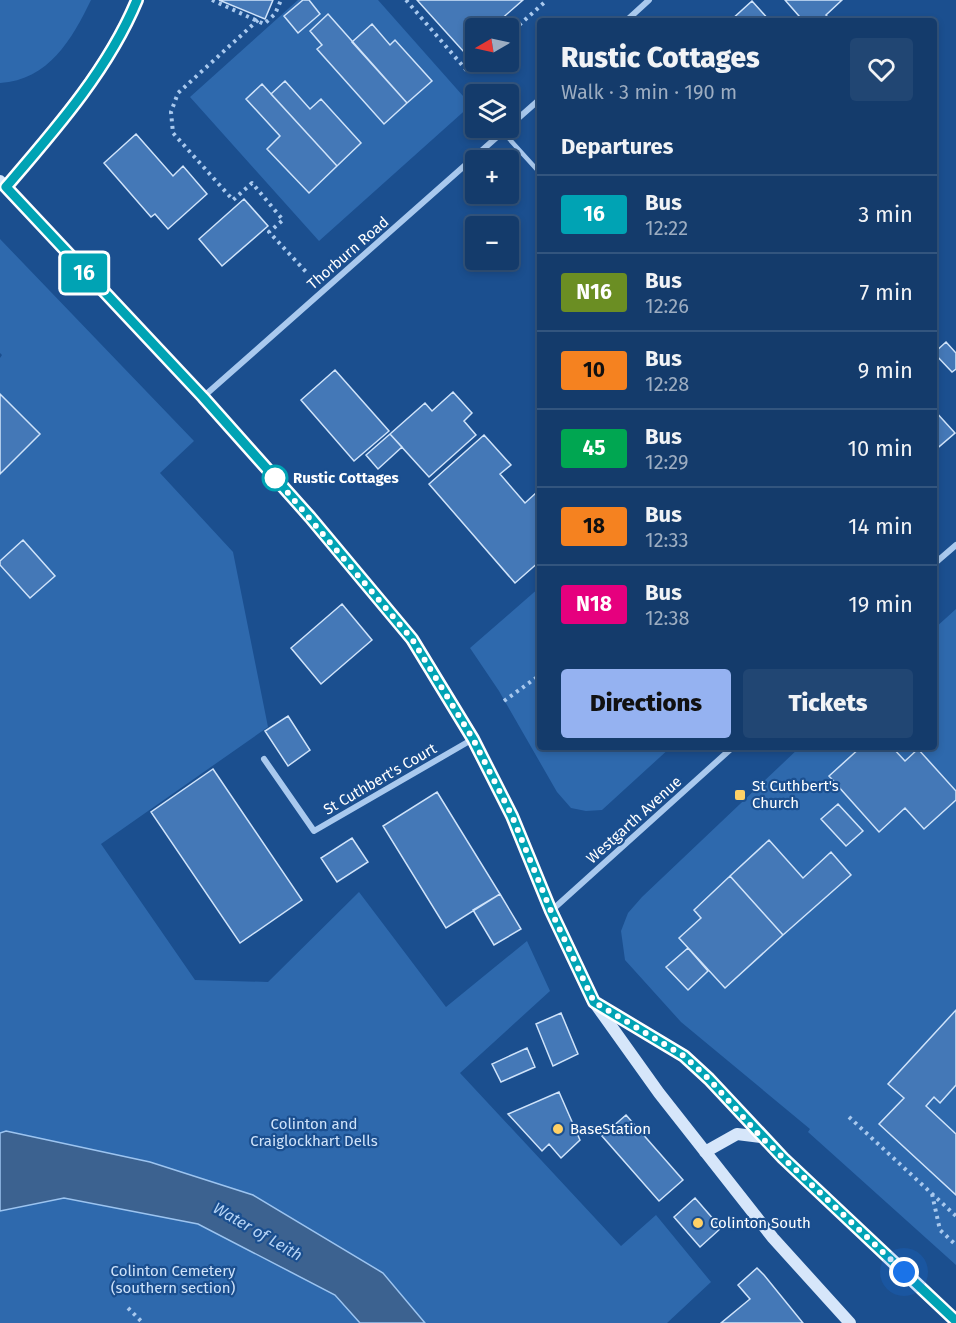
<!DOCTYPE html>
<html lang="en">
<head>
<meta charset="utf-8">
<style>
	:root { --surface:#143b6b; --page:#214673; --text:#f1f3f6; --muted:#9dadc1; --line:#33557e; --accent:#95b2f1 }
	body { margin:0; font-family:"Fira Sans",sans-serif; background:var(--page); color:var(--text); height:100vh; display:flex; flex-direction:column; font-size:22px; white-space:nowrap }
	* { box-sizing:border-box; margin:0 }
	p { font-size:20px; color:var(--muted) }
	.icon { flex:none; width:33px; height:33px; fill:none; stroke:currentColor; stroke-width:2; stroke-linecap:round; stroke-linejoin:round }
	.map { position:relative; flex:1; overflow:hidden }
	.details { position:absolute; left:537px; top:18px; width:400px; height:732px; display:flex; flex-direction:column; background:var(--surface); border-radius:6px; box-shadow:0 3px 9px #0003,0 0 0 2px var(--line) }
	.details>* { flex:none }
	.badge { padding:0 12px; border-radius:4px; font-size:21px; line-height:39px }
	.needle { width:39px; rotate:261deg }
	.fabs { position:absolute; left:465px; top:18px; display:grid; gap:12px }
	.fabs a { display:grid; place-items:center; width:54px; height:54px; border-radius:6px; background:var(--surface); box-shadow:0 3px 9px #0003,0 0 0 2px var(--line); font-size:30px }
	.you { position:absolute; width:30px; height:30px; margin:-15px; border:4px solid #fff; border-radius:50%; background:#1a73e8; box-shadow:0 0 0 9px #1a73e833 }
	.map>.badge { position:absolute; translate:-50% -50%; box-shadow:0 0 0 3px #fff }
	h2 { padding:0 24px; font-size:22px; line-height:54px }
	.round { display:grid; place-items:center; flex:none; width:63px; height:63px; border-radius:6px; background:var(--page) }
	.headline { display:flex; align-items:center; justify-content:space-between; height:102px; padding:0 24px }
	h1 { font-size:28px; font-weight:800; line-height:45px }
	.button { display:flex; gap:12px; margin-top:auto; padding:12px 24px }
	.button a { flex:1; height:69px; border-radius:6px; background:var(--accent); color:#111; font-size:24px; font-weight:800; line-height:69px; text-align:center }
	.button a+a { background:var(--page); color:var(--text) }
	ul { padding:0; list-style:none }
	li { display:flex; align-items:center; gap:18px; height:78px; padding:0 24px; border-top:2px solid var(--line) }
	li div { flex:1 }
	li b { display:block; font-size:22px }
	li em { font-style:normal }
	li .badge { min-width:66px; font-weight:700; text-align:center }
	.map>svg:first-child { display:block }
	.green { fill:#2e69ad }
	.water { fill:#3c6290; stroke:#9cc4f0; stroke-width:1.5 }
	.building { fill:#4478b7; stroke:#cfe3fa; stroke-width:1.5 }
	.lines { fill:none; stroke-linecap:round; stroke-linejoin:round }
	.path { stroke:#a9c9ee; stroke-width:4; stroke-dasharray:3 4.5; stroke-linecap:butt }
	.lane { stroke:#a9c9ee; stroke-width:4.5 }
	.street { stroke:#a9c9ee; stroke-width:6 }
	.secondary { stroke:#d6e6fa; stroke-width:12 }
	.line-casing { stroke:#fff; stroke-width:14 }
	.line { stroke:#00a3b4; stroke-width:9 }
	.walk { stroke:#fff; stroke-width:6; stroke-dasharray:0 10.8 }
	.stop-dot { fill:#fff; stroke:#00a3b4; stroke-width:3 }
	.poi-dot { fill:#ffd166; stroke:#1b4f8f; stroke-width:2 }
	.labels { text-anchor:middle; stroke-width:4.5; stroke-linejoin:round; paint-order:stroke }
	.street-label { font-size:15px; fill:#fff; stroke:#1b4f8f }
	.stop-label { font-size:15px; font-weight:bold; fill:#fff; stroke:#1b4f8f; text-anchor:start }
	.poi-label { font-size:15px; fill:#fff; stroke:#1b4f8f; text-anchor:start }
	.park-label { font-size:15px; fill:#cfe3fa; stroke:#1b4f8f }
	.water-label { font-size:16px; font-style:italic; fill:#b5d3f5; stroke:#1b4f8f }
</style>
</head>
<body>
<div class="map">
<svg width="956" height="1323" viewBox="0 0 956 1323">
	<rect width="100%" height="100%" fill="#1b4f8f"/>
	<!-- green -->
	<path class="green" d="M0,0h91c-19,39 -42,80 -91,83z
		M298,0h80l93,105 -152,136 -129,-144z
		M0,239l194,202 -34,32 73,79 35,175 -167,117 94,136 73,2 91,-90 87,115 81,-66 23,50 -90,82 161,173 35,-31 55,67 -44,41h-667v-849l40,-40 -40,-40v-36l2,-3 -2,-2z
		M540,587v160h131l-69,63 -16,1 -15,-3 -14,-16 -58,-101 -29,-43z
		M956,609v656l-148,-133 2,-3 -129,-107 -56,-62 -4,-29 7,-18 14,-16 158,-150h134l1,-119z"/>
	<!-- water -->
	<path class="water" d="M6,1131l144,31 103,33 130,78 42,50h-65l-25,-28 -137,-71 -134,-26 -64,13v-78z"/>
	<!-- building -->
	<path class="building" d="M219,0h54l-8,19z
		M303,0h6l11,14 -22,19 -14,-17z
		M417,0h106l-32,28h-15v14l-12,10z
		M785,0h57l-16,15 4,4 -2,2h-34l5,-5z
		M752,1l18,20h-40z
		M328,14l79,89 -23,21 -67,-75 5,-4 -12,-14z
		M372,24l18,21 5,-5 37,41 -25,22 -55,-61z
		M285,81l25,28 11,-10 40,44 -24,23 -66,-72z
		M262,84l75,82 -28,27 -42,-44 13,-13 -34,-37z
		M136,134l37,42 10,-10 24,28 -39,35 -13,-15 -4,3 -47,-54z
		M244,199l24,27 -46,40 -23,-27z
		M946,342l10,11v16l-4,3 -18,-19z
		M335,370l54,61 -35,30 -53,-61z
		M453,392l19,21 -8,8 12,14 -47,42 -39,-43 35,-31 7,8z
		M0,394l40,40 -40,40z
		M934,410l21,23 -21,18z
		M390,434l12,13 -24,22 -12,-14z
		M484,435l27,30 -11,9 25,29 12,-11 3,3v66l-25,22 -86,-99z
		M23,540l32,36 -25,22 -30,-33v-4z
		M342,604l30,36 -51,44 -30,-36z
		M288,716l22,34 -22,16 -23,-35z
		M861,747h31l13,14 13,-12 38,42v9l-32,29 -19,-21 -26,24 -50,-56z
		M213,769l89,131 -62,43 -89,-131z
		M437,792l63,102 -54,34 -63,-102z
		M838,804l25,27 -17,15 -25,-27z
		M352,838l16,24 -31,20 -16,-24z
		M769,840l34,38 28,-26 20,23 -68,60 -53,-59z
		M730,876l53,59 -58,53 -46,-50 22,-20 -7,-8z
		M500,894l21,35 -27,16 -21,-35z
		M688,948l20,23 -20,19 -22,-23z
		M956,1010v75l-16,18 -6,-6 -8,9 30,28v61l-77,-71 25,-26 -16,-14z
		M561,1013l17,41 -25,12 -17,-42z
		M527,1048l8,19 -34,15 -9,-18z
		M559,1092l21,48 -19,18 -12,-14 -7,7 -34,-37z
		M626,1115l57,65 -24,21 -57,-65z
		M695,1198l26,30 -21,19 -26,-30z
		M757,1268l7,7 39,48h-82l29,-24 -12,-14z"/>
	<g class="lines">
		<!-- path -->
		<path class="path" d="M212,0l52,24 11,-10 6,-14
			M406,0l62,72 12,-10
			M258,20l-80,73 -7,19 2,21 60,67 19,-17 31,37 -14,12 39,42
			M508,35l39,-35
			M504,701l36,-26
			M849,1117l107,99
			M932,1194l8,36 16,15
			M128,1308l15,15"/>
		<!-- lane -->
		<path class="lane" d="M503,132l37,41"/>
		<!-- street -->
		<path class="street" d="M626,21l23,-21
			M203,397l337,-298
			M934,564l22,-19
			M264,759l50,72 159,-92
			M551,911l182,-164"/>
		<!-- secondary -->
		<path class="secondary" d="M0,181l203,216 107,120 102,122 61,100 39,77 39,95 43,91 65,91 114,145 77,85
			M6,187c49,-58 101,-117 131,-187
			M597,1004l87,52 25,23 74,79 173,163
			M705,1152l32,-18 24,3"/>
	</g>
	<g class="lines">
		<!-- line casing -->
		<g class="line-casing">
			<path id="line" d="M137,0c-29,70 -82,130 -131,187l197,210 107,120 102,122 61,100 39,77 39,95 43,91 90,54 25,23 74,79 173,163"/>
		</g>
		<!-- line -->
		<use href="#line" class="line"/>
		<!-- walk -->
		<path class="walk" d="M275,478l-4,-5 141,166 61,100 39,77 39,95 43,91 90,54 25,23 52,58 143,135"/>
	</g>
	<!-- markers -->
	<circle class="stop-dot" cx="275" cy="478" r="12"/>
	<g class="poi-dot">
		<rect x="734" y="789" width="12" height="12" rx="3"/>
		<circle cx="558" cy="1129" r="6"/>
		<circle cx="698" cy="1223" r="6"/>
	</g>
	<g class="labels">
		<!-- street labels -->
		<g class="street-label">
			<text transform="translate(348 253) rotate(-41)" y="5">Thorburn Road</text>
			<text transform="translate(380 779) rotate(-30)" y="5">St Cuthbert's Court</text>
			<text transform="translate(634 820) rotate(-42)" y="5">Westgarth Avenue</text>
		</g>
		<!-- stop labels -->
		<g class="stop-label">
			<text x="293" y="483">Rustic Cottages</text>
		</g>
		<!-- poi labels -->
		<g class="poi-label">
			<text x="752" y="791">St Cuthbert's<tspan x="752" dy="17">Church</tspan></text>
			<text x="570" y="1134">BaseStation</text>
			<text x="710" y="1228">Colinton South</text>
		</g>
		<!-- park labels -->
		<g class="park-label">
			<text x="314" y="1129">Colinton and<tspan x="314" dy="17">Craiglockhart Dells</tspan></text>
			<text x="173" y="1276">Colinton Cemetery<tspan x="173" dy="17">(southern section)</tspan></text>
		</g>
		<!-- water labels -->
		<g class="water-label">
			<text transform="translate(258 1231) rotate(30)" y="6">Water of Leith</text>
		</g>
	</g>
</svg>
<div class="fabs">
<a><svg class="needle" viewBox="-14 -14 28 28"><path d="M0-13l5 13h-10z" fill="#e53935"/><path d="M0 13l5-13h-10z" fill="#9dadc1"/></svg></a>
<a><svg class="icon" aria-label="layers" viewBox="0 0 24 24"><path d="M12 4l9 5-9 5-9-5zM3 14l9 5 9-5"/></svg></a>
<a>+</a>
<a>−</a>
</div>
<div class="you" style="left:904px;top:1272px"></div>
<b class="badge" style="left:84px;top:273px;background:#00a3b4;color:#fff">16</b>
<section class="details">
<div class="headline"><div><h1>Rustic Cottages</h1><p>Walk · 3 min · 190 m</p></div><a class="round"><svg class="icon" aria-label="heart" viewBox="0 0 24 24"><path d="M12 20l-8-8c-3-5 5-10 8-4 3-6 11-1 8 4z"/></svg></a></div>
<h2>Departures</h2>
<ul>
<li><span class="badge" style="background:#00a3b4;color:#fff">16</span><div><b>Bus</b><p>12:22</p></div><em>3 min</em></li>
<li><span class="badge" style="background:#6b8e23;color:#fff">N16</span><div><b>Bus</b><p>12:26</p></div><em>7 min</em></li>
<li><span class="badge" style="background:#f58220;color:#111">10</span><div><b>Bus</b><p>12:28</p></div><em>9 min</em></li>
<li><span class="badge" style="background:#00a651;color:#fff">45</span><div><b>Bus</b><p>12:29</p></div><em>10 min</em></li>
<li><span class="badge" style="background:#f58220;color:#111">18</span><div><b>Bus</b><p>12:33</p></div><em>14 min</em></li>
<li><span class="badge" style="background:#e6007e;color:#fff">N18</span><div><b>Bus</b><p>12:38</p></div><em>19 min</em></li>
</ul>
<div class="button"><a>Directions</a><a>Tickets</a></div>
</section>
</div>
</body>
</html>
